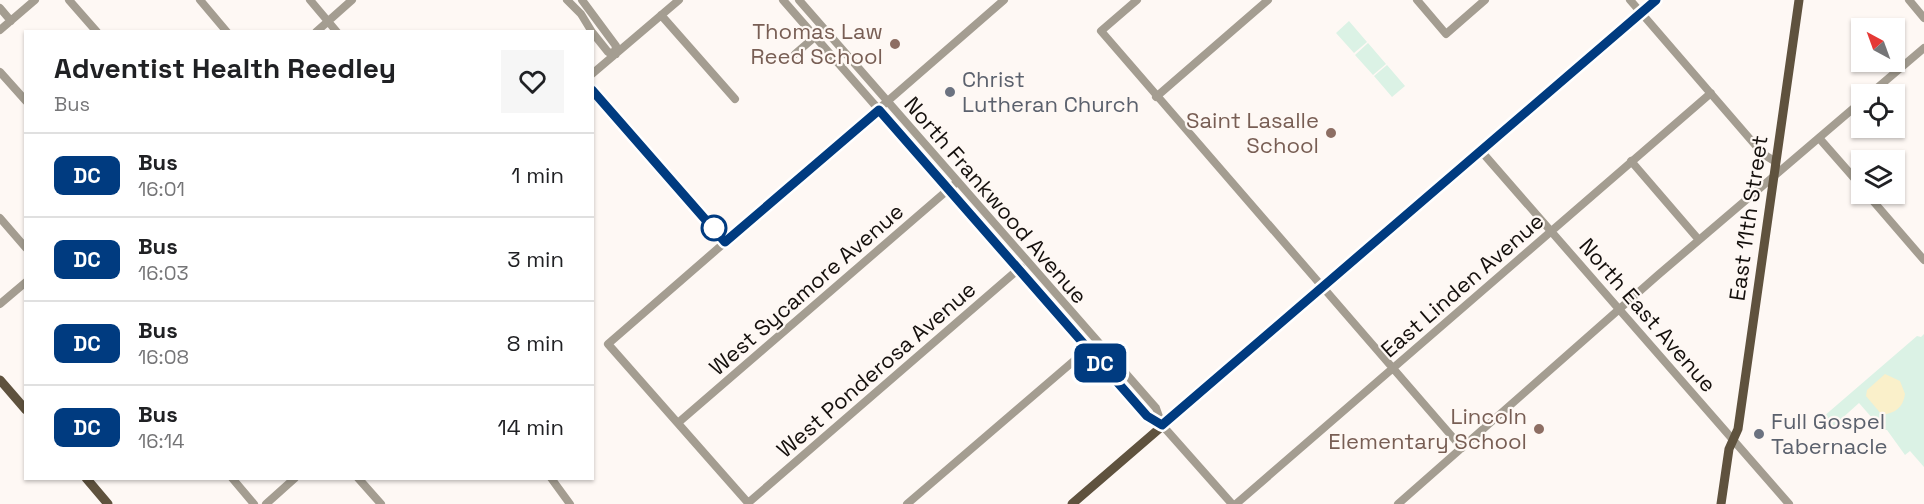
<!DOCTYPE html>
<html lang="en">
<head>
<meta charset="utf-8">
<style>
	:root { --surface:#fff; --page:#f6f6f6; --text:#202124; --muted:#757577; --line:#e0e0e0 }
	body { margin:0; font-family:"Space Grotesk",sans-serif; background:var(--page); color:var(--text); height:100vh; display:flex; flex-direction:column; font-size:22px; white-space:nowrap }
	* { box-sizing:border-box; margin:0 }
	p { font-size:20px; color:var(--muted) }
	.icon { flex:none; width:33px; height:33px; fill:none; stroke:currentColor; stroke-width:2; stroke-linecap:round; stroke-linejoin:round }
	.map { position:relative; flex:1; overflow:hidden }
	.sheet { position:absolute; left:24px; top:30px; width:570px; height:450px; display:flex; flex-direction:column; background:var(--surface); border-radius:0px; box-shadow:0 2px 4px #0004 }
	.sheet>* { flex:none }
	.badge { padding:0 12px; border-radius:9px; font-size:21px; line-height:39px }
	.needle { width:39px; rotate:319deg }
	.tools { position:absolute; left:1851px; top:18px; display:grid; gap:12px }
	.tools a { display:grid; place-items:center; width:54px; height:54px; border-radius:0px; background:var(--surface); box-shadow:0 2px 4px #0004; font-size:30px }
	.map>.badge { position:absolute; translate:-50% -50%; box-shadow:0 0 0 3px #fff }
	.round { display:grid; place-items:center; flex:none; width:63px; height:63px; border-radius:0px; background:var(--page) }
	.headline { display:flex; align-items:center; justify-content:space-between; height:102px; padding:0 30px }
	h1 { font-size:28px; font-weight:800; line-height:45px }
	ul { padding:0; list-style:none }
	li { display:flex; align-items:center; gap:18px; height:84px; padding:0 30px; border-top:2px solid var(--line) }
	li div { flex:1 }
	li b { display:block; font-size:22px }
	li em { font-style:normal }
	li .badge { min-width:66px; font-weight:700; text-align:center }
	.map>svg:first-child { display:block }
	.green { fill:#dbf2e5 }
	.sand { fill:#faf0ca }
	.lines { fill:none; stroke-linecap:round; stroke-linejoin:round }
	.minor { stroke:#a49d91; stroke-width:8 }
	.major { stroke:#5f523e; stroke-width:9 }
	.line-casing { stroke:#fff; stroke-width:14 }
	.line { stroke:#003b80; stroke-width:9 }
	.education-dot { fill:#8d6e63; stroke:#fef8f4; stroke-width:2 }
	.worship-dot { fill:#6b7280; stroke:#fef8f4; stroke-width:2 }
	.stop-dot { fill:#fff; stroke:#003b80; stroke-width:3 }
	.labels { text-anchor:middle; stroke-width:4.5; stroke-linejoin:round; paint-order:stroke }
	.education-label { font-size:22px; fill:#785e54; stroke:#fef8f4; text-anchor:end }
	.worship-label { font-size:22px; fill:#5b616d; stroke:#fef8f4; text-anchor:start }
	.street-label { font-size:22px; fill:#15100d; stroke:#fef8f4 }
</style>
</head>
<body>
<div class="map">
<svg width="1924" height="504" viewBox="0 0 1924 504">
	<rect width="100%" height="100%" fill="#fef8f4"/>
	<!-- green -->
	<path class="green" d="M1349,21l18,21 -13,11 -18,-20z
		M1368,43l18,21 -13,11 -18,-20z
		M1387,65l18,21 -13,11 -18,-21z
		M1924,334v133l-14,-16 -5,4 -18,-25h-9l2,-3 -21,-24 -30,27 -5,-5 -5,2 -3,-4 101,-87 4,1z"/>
	<!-- sand -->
	<path class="sand" d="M1885,374l15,7 5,13c-2,14 -10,19 -23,21l-16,-19 1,-6z"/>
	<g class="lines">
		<!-- minor -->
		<path class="minor" d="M69,0l28,32
			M200,0l27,32
			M310,0l27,32
			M567,0l14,14 11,18
			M582,0l34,46 -1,6
			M783,0l364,416 15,9 70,79
			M799,0l357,408 6,17
			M1137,0l-36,31 361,417
			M1417,0l29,34 39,-34
			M1630,0l133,154 13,8
			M1909,0l15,18
			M0,8l11,13
			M661,15l74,84
			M0,30l35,-30
			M316,32l36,-32
			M592,32l16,20 8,2
			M795,54l29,-25
			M0,72l26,29
			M592,74l87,-74
			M592,90l133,152
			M1870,94l54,-46
			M1156,97l112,-97
			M1819,138l43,49
			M1481,151l308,353
			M1631,161l68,79
			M1867,194l57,66
			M0,218l26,30
			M0,304l26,-22
			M679,422l278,-240
			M232,478l22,26
			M358,478l23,26
			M551,478l19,26
			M748,503l273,-236
			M266,504l29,-26
			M749,504l-141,-160 396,-344
			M907,504l183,-157
			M1236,504l475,-411
			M1398,504l260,-229 204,-174"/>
		<!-- major -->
		<path class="major" d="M0,380l26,30
			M86,478l22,26
			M1072,504l584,-504
			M1721,504l8,-55 9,-20 61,-429"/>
	</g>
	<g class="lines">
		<!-- line casing -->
		<g class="line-casing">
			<path id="line" d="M592,90l133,152 154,-132 268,306 15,9 494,-425"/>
		</g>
		<!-- line -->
		<use href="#line" class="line"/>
	</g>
	<!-- markers -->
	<g class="education-dot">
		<circle cx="895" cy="44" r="6"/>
		<circle cx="1331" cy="133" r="6"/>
		<circle cx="1539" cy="429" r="6"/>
	</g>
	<g class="worship-dot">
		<circle cx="950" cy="92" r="6"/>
		<circle cx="1759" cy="434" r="6"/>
	</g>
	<circle class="stop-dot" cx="714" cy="228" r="12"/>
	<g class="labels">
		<!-- education labels -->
		<g class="education-label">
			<text x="883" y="39">Thomas Law<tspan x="883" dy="25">Reed School</tspan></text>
			<text x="1319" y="128">Saint Lasalle<tspan x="1319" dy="25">School</tspan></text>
			<text x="1527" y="424">Lincoln<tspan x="1527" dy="25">Elementary School</tspan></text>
		</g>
		<!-- worship labels -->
		<g class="worship-label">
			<text x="962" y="87">Christ<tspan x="962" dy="25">Lutheran Church</tspan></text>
			<text x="1771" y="429">Full Gospel<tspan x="1771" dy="25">Tabernacle</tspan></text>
		</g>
		<!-- street labels -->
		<g class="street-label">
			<text transform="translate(996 200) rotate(49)" y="8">North Frankwood Avenue</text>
			<text transform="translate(1748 218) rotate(-82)" y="8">East 11th Street</text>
			<text transform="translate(1462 285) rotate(-41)" y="8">East Linden Avenue</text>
			<text transform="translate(806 289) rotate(-41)" y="8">West Sycamore Avenue</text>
			<text transform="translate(1648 315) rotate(49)" y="8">North East Avenue</text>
			<text transform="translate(876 369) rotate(-41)" y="8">West Ponderosa Avenue</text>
		</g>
	</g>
</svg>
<div class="tools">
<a><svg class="needle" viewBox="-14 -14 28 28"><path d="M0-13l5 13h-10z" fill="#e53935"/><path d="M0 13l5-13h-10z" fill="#757577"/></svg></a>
<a><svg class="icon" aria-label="locate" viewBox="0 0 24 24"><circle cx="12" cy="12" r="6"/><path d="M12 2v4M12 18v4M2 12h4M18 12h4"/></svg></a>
<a><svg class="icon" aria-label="layers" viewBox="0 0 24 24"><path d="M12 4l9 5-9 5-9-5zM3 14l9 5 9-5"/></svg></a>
</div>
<b class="badge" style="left:1100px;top:363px;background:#003b80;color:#fff">DC</b>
<section class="sheet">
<div class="headline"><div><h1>Adventist Health Reedley</h1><p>Bus</p></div><a class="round"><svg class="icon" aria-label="heart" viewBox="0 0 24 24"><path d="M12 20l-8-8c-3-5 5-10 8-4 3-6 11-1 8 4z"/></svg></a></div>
<ul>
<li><span class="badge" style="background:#003b80;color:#fff">DC</span><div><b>Bus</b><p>16:01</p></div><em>1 min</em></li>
<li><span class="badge" style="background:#003b80;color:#fff">DC</span><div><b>Bus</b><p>16:03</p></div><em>3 min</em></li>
<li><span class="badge" style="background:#003b80;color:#fff">DC</span><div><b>Bus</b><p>16:08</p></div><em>8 min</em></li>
<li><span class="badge" style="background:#003b80;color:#fff">DC</span><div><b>Bus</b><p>16:14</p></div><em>14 min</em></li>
</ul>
</section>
</div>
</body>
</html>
